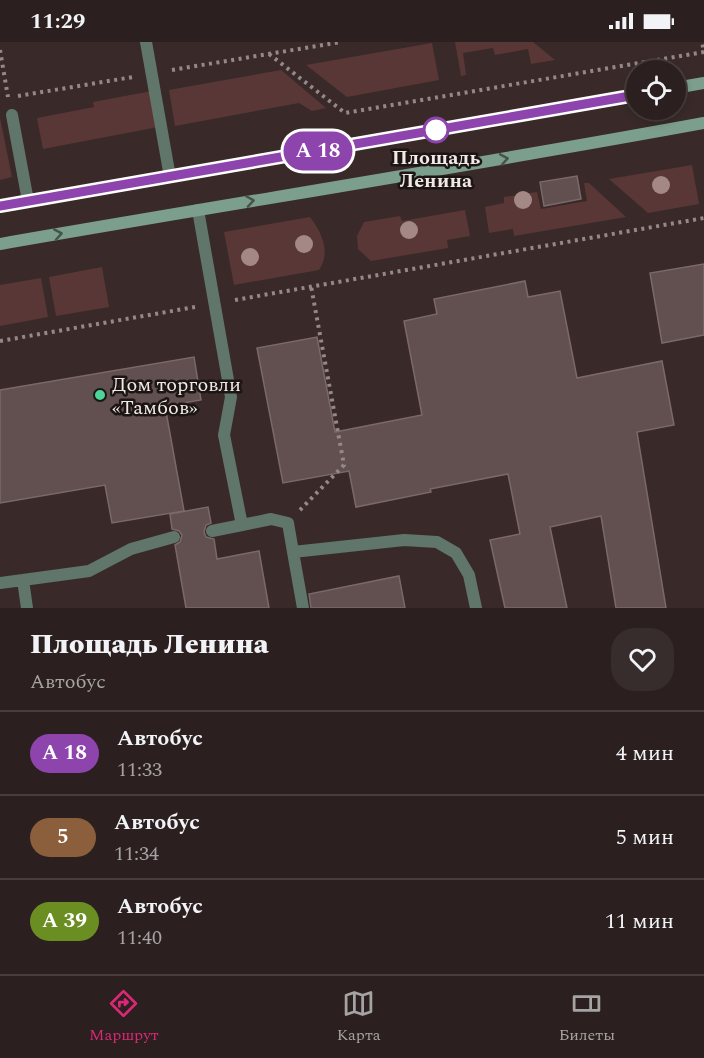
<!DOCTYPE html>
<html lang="ru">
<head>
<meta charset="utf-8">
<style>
	:root { --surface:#2b201f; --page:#372d2c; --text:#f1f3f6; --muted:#a6a3a4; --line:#473e3d; --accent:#db2777 }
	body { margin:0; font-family:Spectral,serif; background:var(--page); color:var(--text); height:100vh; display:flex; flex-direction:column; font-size:22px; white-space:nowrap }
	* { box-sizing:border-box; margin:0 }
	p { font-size:20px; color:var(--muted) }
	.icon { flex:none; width:33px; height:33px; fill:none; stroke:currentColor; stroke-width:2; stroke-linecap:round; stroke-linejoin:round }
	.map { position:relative; height:566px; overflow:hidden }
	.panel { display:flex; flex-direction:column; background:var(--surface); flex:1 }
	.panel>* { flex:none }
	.badge { padding:0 12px; border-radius:20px; font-size:21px; line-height:39px }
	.fabs { position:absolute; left:626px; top:18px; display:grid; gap:12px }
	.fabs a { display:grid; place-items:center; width:60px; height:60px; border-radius:50%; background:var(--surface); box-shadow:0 3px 9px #0003,0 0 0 2px var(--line); font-size:30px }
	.map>.badge { position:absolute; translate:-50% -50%; box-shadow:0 0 0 3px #fff }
	.round { display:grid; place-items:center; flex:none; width:63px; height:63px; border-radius:24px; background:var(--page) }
	.summary { display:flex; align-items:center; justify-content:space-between; height:102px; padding:0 30px }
	h1 { font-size:28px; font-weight:800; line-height:45px }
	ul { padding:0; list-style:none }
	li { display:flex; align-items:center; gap:18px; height:84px; padding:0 30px; border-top:2px solid var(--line) }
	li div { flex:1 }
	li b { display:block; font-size:22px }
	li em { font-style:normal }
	li .badge { min-width:66px; font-weight:700; text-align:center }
	.status { display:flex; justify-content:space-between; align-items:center; height:42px; padding:0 30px; background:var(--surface); direction:ltr }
	.status svg { height:16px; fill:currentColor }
	.menu { display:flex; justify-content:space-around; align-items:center; height:84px; border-top:2px solid var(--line); background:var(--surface); font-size:16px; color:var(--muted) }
	.menu a { display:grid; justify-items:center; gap:3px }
	.menu .current { color:var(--accent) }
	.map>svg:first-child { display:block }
	.green { fill:#593736 }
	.building { fill:#61504f; stroke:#7a6968; stroke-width:1.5 }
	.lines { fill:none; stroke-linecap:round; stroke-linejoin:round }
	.path { stroke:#958988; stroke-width:4; stroke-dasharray:3 4.5; stroke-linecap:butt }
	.lane { stroke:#60766b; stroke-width:12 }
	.secondary { stroke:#7b9f8c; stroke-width:12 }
	.tree { fill:#a38886 }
	.oneway { stroke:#46534a }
	.line-casing { stroke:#fff; stroke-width:14 }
	.line { stroke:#8e44ad; stroke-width:9 }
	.stop-dot { fill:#fff; stroke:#8e44ad; stroke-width:3 }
	.poi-dot { fill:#4cd49b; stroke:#1b1514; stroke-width:2 }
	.labels { text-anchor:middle; stroke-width:5; stroke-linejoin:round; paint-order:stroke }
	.stop-label { font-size:20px; font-weight:bold; fill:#f2e8e7; stroke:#1b1514 }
	.poi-label { font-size:20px; fill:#f2e8e7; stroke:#1b1514; text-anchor:start }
</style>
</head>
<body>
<div class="status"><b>11:29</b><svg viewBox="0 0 49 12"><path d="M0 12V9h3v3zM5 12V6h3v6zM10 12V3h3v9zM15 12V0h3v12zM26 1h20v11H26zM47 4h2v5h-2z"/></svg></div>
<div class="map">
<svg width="704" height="566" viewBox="0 0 704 566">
	<rect width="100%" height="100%" fill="#392a29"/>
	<!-- green -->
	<path class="green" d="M455,0h78l22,18 -24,4 -3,-15 -33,6 -2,-7 -30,5 3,22 -5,1z
		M432,1l7,37 -92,17 -41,-32z
		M281,28l45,38 -14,3 -13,-8 -124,23 -6,-36z
		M152,49l6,36 -115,22 -6,-31 57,-11 -1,-5z
		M0,76l12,59 -12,3z
		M692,123l7,39 -51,9 -39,-34z
		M584,141h5l37,34 -112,19 -1,-7 -24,4 -4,-26 19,-4v-6l33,-5 4,17 46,-8z
		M465,168l5,26 -23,4 1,8 -77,13 -13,-12 -1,-13 7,-14 36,-6 2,5z
		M310,175c12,16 21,35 9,53l-85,15 -10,-53z
		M102,225l7,40 -53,9 -7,-39z
		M41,236l7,39 -48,9v-41z"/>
	<!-- building -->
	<path class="building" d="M577,134l4,23 -37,7 -4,-24z
		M704,222v71l-42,8 -12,-70z
		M525,239l3,16 32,-6 17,87 85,-17 12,64 -37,7 29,176h-50l-15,-92 -51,11 17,81h-62l-15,-68 30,-6 -12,-60 -78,15 1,3 -75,15 -7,-36 -66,12 -26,-135 60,-11 18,95 87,-17 -18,-94 33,-7 -3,-15z
		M194,315l7,43 -36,6 19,105 -72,12 -7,-38 -105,18v-113z
		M208,465l3,16 -5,2 -2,7 2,5 8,2 3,20 42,-8 10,57h-83l-11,-63 5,-3 2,-7 -3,-4 -7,-2 -2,-15z
		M399,534l6,32h-94l-2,-14z"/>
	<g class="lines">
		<!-- path -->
		<path class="path" d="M0,8l8,47
			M269,12l76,59 359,-61 -2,-10
			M172,28l169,-28
			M18,54l115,-19
			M235,258l469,-82
			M0,299l195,-34
			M300,468l44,-45 -33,-179"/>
		<!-- lane -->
		<path class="lane" d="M146,0l24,135
			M12,73l16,86
			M198,168l33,187 -7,38 18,90 -30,6
			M242,483l29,-6 17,4 5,29 111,-12 33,2 19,11 13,22 7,33
			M293,510l10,56
			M0,541l23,-3
			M27,566l-4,-28 66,-9 42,-22 43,-12"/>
		<!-- secondary -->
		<path class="secondary" d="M675,46l29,-5
			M0,164l636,-111
			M0,202c235,-41 470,-78 704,-121"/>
	</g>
	<!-- trees -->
	<g class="tree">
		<circle cx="661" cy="143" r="9"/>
		<circle cx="523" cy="158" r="9"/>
		<circle cx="409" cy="188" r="9"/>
		<circle cx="304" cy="202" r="9"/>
		<circle cx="250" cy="215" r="9"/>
	</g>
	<!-- one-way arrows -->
	<defs><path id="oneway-chevron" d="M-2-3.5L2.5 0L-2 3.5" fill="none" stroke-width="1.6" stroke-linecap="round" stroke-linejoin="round" transform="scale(1.5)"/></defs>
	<g class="oneway">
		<use href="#oneway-chevron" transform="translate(504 117) rotate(-10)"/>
		<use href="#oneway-chevron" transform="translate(250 159) rotate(-9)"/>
		<use href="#oneway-chevron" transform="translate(58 192) rotate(-10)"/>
	</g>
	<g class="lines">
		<!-- line casing -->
		<g class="line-casing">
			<path id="line" d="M0,164l636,-111"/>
		</g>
		<!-- line -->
		<use href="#line" class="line"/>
	</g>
	<!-- markers -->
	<circle class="stop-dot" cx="436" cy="88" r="12"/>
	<circle class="poi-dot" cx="100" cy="353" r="6"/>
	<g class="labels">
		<!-- stop labels -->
		<g class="stop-label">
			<text x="436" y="122">Площадь<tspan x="436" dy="23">Ленина</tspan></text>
		</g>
		<!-- poi labels -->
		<g class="poi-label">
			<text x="112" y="349">Дом торговли<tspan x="112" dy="23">«Тамбов»</tspan></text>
		</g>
	</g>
</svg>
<div class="fabs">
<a><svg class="icon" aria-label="locate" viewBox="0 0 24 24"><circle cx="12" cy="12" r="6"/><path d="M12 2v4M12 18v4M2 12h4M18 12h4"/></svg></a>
</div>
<b class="badge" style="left:318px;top:109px;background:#8e44ad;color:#fff">А 18</b>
</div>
<section class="panel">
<div class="summary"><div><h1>Площадь Ленина</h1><p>Автобус</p></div><a class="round"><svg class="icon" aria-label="heart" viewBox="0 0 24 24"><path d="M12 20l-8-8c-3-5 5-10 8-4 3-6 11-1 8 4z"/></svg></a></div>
<ul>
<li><span class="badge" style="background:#8e44ad;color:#fff">А 18</span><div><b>Автобус</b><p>11:33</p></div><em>4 мин</em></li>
<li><span class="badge" style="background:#8b5e3c;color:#fff">5</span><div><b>Автобус</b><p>11:34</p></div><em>5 мин</em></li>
<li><span class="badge" style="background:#6b8e23;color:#fff">А 39</span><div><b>Автобус</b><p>11:40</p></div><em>11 мин</em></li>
</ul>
</section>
<nav class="menu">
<a class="current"><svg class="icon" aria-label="directions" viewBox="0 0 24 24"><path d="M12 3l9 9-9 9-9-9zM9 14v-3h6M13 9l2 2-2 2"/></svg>Маршрут</a>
<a><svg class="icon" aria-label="map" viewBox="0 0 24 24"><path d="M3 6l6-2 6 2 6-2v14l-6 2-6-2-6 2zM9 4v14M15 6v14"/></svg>Карта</a>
<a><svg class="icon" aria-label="tickets" viewBox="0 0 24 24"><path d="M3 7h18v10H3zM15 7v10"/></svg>Билеты</a>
</nav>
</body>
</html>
